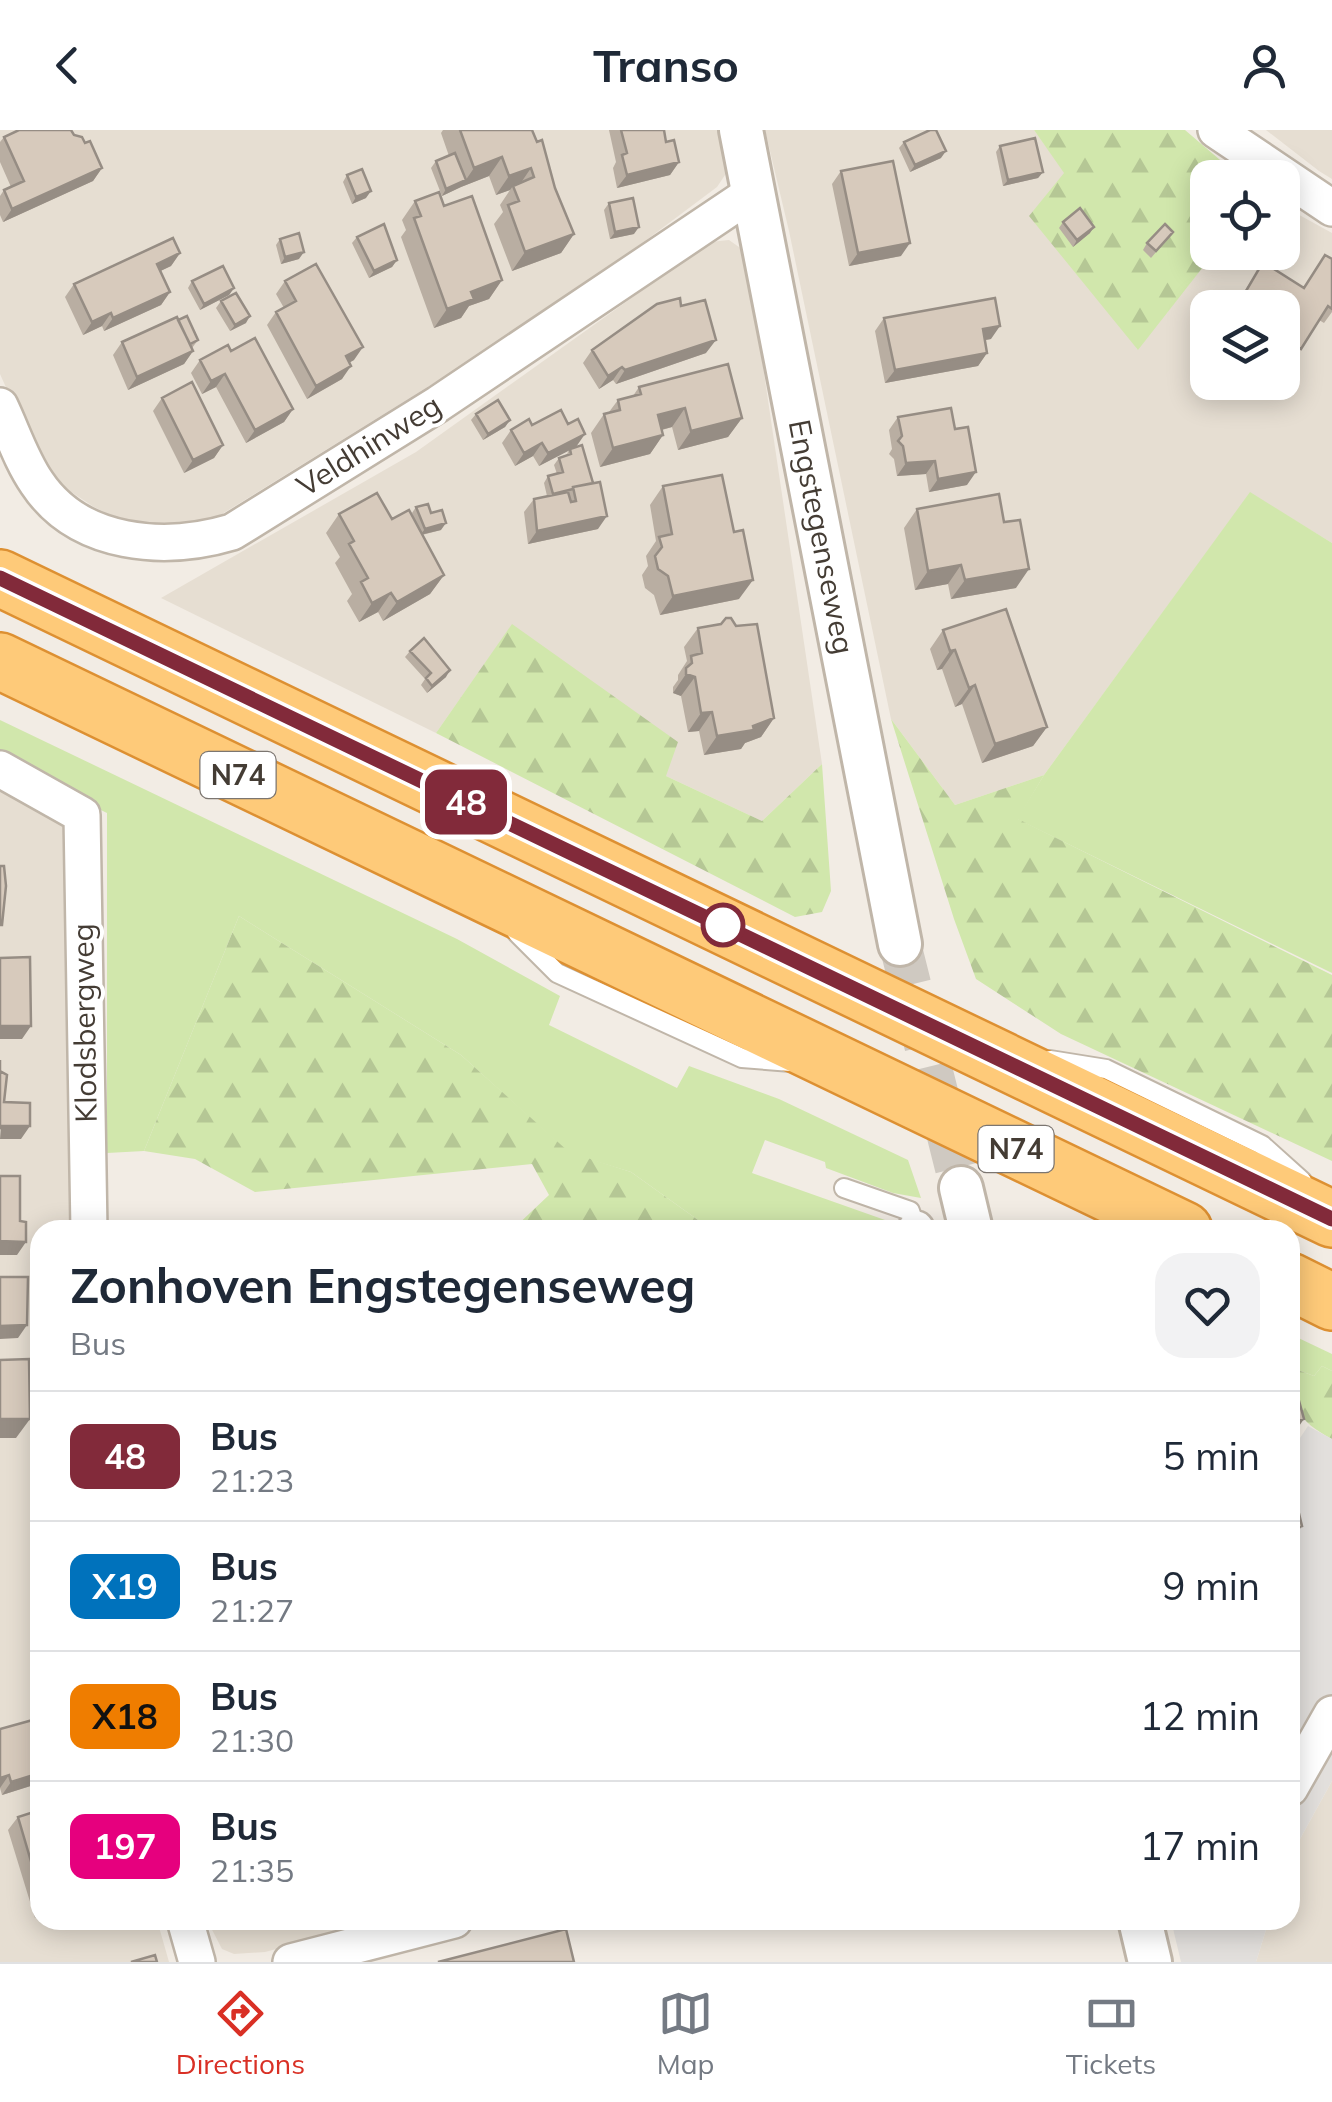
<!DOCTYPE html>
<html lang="en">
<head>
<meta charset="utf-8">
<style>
	:root { --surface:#fff; --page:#f2f2f3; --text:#1f2937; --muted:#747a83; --line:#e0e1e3; --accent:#d93025 }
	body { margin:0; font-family:Mulish,sans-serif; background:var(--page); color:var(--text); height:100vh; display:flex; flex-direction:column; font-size:38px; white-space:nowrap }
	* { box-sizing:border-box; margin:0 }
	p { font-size:32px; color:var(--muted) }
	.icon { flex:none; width:55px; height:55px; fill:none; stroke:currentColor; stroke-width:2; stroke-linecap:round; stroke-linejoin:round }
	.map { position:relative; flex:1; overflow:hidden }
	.drawer { position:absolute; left:30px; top:1090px; width:1270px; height:710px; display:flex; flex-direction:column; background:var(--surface); border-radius:30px; box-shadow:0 5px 25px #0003 }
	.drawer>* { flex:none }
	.badge { padding:0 20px; border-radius:15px; font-size:35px; line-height:65px }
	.buttons { position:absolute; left:1190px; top:30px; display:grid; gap:20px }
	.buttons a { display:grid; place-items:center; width:110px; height:110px; border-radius:20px; background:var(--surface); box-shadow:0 5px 25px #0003; font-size:50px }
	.map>.badge { position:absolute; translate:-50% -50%; box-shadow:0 0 0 5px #fff }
	.round { display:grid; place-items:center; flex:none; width:105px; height:105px; border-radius:30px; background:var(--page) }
	.summary { display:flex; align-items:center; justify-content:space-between; height:170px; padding:0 40px }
	h1 { font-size:48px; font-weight:700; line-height:75px }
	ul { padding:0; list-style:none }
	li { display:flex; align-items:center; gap:30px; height:130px; padding:0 40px; border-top:2px solid var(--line) }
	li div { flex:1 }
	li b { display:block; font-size:38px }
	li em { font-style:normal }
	li .badge { min-width:110px; font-weight:700; text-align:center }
	header { display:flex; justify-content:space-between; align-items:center; height:130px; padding:0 40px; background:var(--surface); font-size:45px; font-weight:700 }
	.tabs { display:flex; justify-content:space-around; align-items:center; height:140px; border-top:2px solid var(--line); background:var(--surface); font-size:28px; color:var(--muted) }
	.tabs a { display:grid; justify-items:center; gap:5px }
	.tabs .selected { color:var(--accent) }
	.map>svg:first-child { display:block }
	.residential { fill:#e6ded2; fill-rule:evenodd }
	.green { fill:#d1e7ac }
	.forest { fill:url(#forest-firs) }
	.parking { fill:#e2dfdc }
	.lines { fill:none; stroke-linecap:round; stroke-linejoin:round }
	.tertiary-tunnel { stroke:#cfc9c1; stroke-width:42; stroke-dasharray:42 21; stroke-linecap:butt }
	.service-casing { stroke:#c0b6a9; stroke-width:22 }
	.minor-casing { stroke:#c0b6a9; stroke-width:40 }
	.tertiary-casing { stroke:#c0b6a9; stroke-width:48 }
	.trunk-casing { stroke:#dd9032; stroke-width:60 }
	.service { stroke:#fff; stroke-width:18 }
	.minor { stroke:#fff; stroke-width:35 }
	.tertiary { stroke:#fff; stroke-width:42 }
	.trunk { stroke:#feca79; stroke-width:55 }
	.wall { fill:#b9aea2 }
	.shaded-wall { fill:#968d84 }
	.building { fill:#d7cabc; stroke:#968d84; stroke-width:2.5 }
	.line-casing { stroke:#fff; stroke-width:22 }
	.line { stroke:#822a3a; stroke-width:15 }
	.stop-dot { fill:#fff; stroke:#822a3a; stroke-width:5 }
	.labels { text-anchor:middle; stroke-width:8; stroke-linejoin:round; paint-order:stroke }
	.shield { fill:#fff; stroke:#7c7671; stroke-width:2.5 }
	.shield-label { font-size:28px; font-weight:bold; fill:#443c34 }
	.street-label { font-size:30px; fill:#443c34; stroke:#fff }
</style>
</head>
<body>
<header><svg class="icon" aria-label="back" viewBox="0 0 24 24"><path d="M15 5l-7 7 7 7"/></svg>Transo<svg class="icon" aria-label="person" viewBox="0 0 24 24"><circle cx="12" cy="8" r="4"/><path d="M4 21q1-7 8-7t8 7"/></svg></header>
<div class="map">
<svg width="1332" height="1832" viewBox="0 0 1332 1832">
	<defs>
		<pattern id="forest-firs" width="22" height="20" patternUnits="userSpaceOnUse" patternTransform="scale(2.5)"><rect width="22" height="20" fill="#d1e7ac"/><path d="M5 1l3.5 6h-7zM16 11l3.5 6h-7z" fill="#b5c795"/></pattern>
	</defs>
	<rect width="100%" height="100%" fill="#f2ece4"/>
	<!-- residential -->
	<path class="residential" d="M0,0h724l7,36 -14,21 -160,120 -335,207 -39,14 -60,-7 -29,-14 -38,-25 -27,-43 -29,-65z
		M765,0h269l31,43 72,176 77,-96 68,-1 1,-46 49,27v310l-82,-50 -206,282 -89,30 -64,-86 -102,-488zM1208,178h74v74h-74z
		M1266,0h66v49l-13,-8z
		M729,110l17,12 76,512 -60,57 -96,-45 -154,-151 -76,108 -275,-135 255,-146 294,-210z
		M0,660l54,26 13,11 2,403h-29v690h117l12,42h-169z
		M1332,1651v181h-76l13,-42h21v-63z
		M207,1790h178l-120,32 -31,2 -12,-5z"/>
	<!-- green -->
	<path class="green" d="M1250,362l82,51v430l-315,-154 27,-44z
		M0,590l457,219 103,57 -11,29 128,63 12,-22 90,33 129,61 13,38 -28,-5 -67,-25 -1,-6 -60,-22 -13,33 150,53 -22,4h-168l-81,-58 -62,-19 -108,-98 -222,-139 -95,235 -37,2v-340l-107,-52z
		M1290,1204l42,20v17l-10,-5 -8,10 -24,-9z"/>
	<!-- forest -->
	<path class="forest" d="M1034,0h151l55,47 -32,1v74l6,1 -76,97 -109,-134 35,-43z
		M512,494l166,118 -12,34 96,45 60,-57 9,127 -9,21 -27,5 -359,-184z
		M891,589l64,86 89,-30 -26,44 314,156v186l-271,-127 -85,-55 -22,-60z
		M239,786l222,139 108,97 62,20 81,58h-200l37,-35 -17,-31 -277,28 -60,-33 -51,-8z
		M1322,1236l10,5v68c-34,-18 -42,-33 -42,-72l24,9z"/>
	<!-- parking -->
	<path class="parking" d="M1308,1296l24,13v342l-42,76v-404z
		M1171,1790h98l-13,42h-75z"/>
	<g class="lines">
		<!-- tertiary-tunnel -->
		<path class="tertiary-tunnel" d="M900,814l61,244"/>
		<!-- service casing -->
		<g class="service-casing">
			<path id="service" d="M517,803l40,40 185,85 49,4
				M1050,930l56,9 156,76 40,36
				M844,1058l66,23 6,18"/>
		</g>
		<!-- minor casing -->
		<g class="minor-casing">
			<path id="minor" d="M1216,0l116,78
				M0,276c12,25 21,54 37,77 42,63 128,69 195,49l206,-128 317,-213
				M0,639l82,46 7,415
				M916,1099v1
				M1290,1658l42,-74
				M185,1790l12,42
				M291,1832l163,-42"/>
		</g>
		<!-- tertiary casing -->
		<g class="tertiary-casing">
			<path id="tertiary" d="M741,0l159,814
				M961,1058l10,42
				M1140,1790l10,42"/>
		</g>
		<!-- trunk casing -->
		<g class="trunk-casing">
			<path id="trunk" d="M0,448l1332,641
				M0,531l1184,569
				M1290,1151l42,21"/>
		</g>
		<!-- service -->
		<use href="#service" class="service"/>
		<!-- minor -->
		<use href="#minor" class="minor"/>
		<!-- tertiary -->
		<use href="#tertiary" class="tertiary"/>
		<!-- trunk -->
		<use href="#trunk" class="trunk"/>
	</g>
	<!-- wall -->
	<path class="wall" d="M443,0h89l42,104 -13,19 -49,18 -18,-47 9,-12 -3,-7 10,-15 -14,5 -7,-19 -28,11 -19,9 -11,-28 5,-7 13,-5 -8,-23z
		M609,0h55l2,12 13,20 -9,13 -53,13 -4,-20 3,-6z
		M74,5l11,8 17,25 -9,13 -90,41 -3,-7v-19l4,-6 7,-3 -11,-25v-20l4,-5z
		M904,12l37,16 -31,14 -11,-24z
		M1000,16l43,26 -5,6 -35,8 -7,-34z
		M841,41l60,85 -52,10 -17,-82z
		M347,45l19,23 -14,6 -9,-22z
		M415,71l29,5 58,74 -13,19 -20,7 -8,12 -27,10 -33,-91 5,-7 -4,-10z
		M609,73l25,31 -24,5 -6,-29z
		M1063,92l27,11 -17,14 -14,-19z
		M1173,102l-22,26 -8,-8 4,-7z
		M357,107l40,23 -5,7 -23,11 -17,-35z
		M280,109l19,20 -18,5 -5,-19z
		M180,123l-9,13 -11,5 10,21 -9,13 -57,26 -2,-5 -19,9 -18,-38 9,-13z
		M1325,125l7,4v53l-8,11 -5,-3 -27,42 -10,-5v-49h-48l29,-46 41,26z
		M192,151l42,7 -5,7 -29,15 -12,-22z
		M285,151l69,79 -5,2 -7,17 -35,20 -40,-74 9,-13 8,-4 -8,-14z
		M221,171l25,22 -16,8 -14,-23z
		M681,176l25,47 -90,31 -3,-4 -14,9 -16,-26 9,-13z
		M884,188l107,21 -6,1 2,13 -9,13 -93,17 -10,-52z
		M178,190l20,20 -6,8 1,3 -9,13 -56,26 -15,-35 9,-13z
		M200,230l93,49 -9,13 -38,21 -30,-56 -14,7 -11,-21z
		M639,257l103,31 -14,19 -50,13 -6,-23 -10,3 1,5 -13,19 -50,13 -9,-34 13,-19 5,-2 9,-12 15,-4z
		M162,268l61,47 -9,13 -30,15 -31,-62z
		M476,284l34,6 -5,7 -22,13 -12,-20z
		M898,287l69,68 -38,7 -3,-18 -29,2 -3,-17 -5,-5 3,-5 -3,-19z
		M532,295l44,22 -3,1 25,81 -70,15 -4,-32 10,-13 13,-3 -3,-13 4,-7 9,-2 -3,-9 5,-7 7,-2 3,-6 -30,16 -6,-10 -18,10 -13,-23 9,-13z
		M663,356l76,113 -79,16 -6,-20 -9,-7 -3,-13 6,-9 -2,-10 10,-15 -6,-36z
		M416,377l15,6 10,17 -19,5 22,40 -14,19 -47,27 -5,-9 -19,10 -12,-21 5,-7 -17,-31 5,-6 -14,-24 13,-19 76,7 -3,-8z
		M917,379l99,79 -65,11 -3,-15 -33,6 -11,-62z
		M698,498l76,90 -13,19 -16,6 -4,6 -37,6 -5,-24 -11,1 -7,-36 -8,-3v-6l5,-7v-5l9,-14 -3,-14z
		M943,500l104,97 -14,19 -51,17 -20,-59 -7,3 -13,-38 -5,1 -7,-21z
		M410,521l36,26 -19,16 -6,-8 4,-6 -20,-22z
		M0,1599l40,54 -38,12 -2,-7z
		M40,1680v107l-5,1 -27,-88 10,-13z"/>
	<!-- shaded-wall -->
	<path class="shaded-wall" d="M946,21l-5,7 -31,14 5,-7z
		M502,27l-13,19 -28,11 13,-19z
		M679,32l-9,13 -53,13 10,-13z
		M102,38l-9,13 -90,41 9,-13z
		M531,38l-13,19 -5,-1 -3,4 -14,5 13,-19z
		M1043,42l-5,6 -35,8 5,-6z
		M466,50l-5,7 -19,9 4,-7z
		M371,61l-5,7 -14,6 4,-7z
		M639,97l-5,7 -24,5 5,-7z
		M1094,97l-4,6 -17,14 4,-7z
		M574,104l-13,19 -49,18 13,-19z
		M910,113l-9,13 -52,10 9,-13z
		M304,122l-5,7 -18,5 4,-7z
		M180,123l-9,13 -23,11 9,-13z
		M397,130l-5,7 -23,11 5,-7z
		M502,150l-13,19 -20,7 -8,12 -27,10 13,-19 24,-17z
		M234,158l-5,7 -29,15 4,-6z
		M170,162l-9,13 -57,26 9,-13z
		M111,183l-9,13 -19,9 9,-13z
		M250,186l-4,7 -16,8 5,-6z
		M1000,196l-9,13 -17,3 9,-13z
		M716,210l-10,13 -90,31 9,-14z
		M363,217l-9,13 -17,10 9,-14z
		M193,221l-9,13 -56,26 9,-13z
		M987,223l-9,13 -93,17 10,-13z
		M351,236l-9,13 -35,20 9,-13z
		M622,237l-9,13 -14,9 9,-13z
		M225,244l-9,13 -14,7 9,-13z
		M685,278l-13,19 -27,7 13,-19z
		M293,279l-9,13 -38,21 9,-13z
		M742,288l-14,19 -50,13 13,-19z
		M510,290l-5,7 -22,13 5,-6z
		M585,304l-9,13 -37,19 9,-13z
		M663,305l-13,19 -50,13 13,-19z
		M542,313l-9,13 -18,10 9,-13z
		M223,315l-9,13 -30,15 9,-13z
		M935,331l-9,13 -29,2 9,-13z
		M976,342l-9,13 -38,7 9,-13z
		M607,386l-9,13 -70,15 9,-13z
		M446,393l-5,7 -21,5 5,-6z
		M961,435l-13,19 -33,6 13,-19z
		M1029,439l-13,19 -65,11 14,-19z
		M444,445l-14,19 -47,27 14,-19z
		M753,450l-14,19 -79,16 13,-19z
		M391,463l-13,19 -19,10 13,-19z
		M955,520l-13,19 -5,1 13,-19z
		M450,540l-4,7 -19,16 5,-7z
		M686,544l9,3 -14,19 -8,-3z
		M975,555l-13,19 -7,3 14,-19z
		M712,582l-13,19 -11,1 13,-19z
		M774,588l-13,19 -16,6 -4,6 -37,6 13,-19z
		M1047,597l-14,19 -51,17 13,-19z
		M0,896h31l-9,13h-22z
		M1,996h29l-9,13h-21z
		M0,1111l26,1 -9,13h-17z
		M27,1195l-9,13 -18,1v-13z
		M0,1289h30l-14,19h-16z
		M1304,1289l-14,20v-16z
		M1302,1396l-12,17v-14z
		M40,1643v10l-38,12 9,-13z
		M9,1645l-9,13v-10z"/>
	<!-- building -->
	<path class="building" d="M19,0h52l3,5 8,2 3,6 5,-2 12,27 -90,41 -8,-19 20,-9 -20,-44z
		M460,0h72l5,12 5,-2 13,48 19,46 -49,18 -17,-47 11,-4 -6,-15 21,-9 -3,-9 -22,8 -7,-19 -28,11z
		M621,0h43l2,12 8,-2 5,22 -52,13 -5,-20 5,-2z
		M930,0h6l10,21 -31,14 -11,-23z
		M1035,8l8,34 -35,8 -8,-34z
		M455,23l11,27 -20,9 -10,-28z
		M893,31l17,82 -52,10 -17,-82z
		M362,39l9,22 -15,6 -9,-22z
		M439,62l5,14 28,-10 30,84 -31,12 3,7 -27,10 -33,-91 7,-2 -6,-15z
		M633,68l6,29 -24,5 -6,-29z
		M1080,78l14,19 -17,13 -14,-18z
		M384,94l13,36 -23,11 -17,-34z
		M1165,94l8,8 -17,19 -9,-8z
		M299,103l5,19 -19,5 -5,-18z
		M173,108l7,15 -23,11 13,28 -57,26 -2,-5 -19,9 -18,-38z
		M1325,125l7,4v50l-4,-3 -27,43 -19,-11v-30h-46l27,-46 41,26z
		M316,134l47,83 -17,9 5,10 -35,20 -40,-74 20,-11 -11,-20z
		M223,136l11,22 -30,16 -12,-23z
		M236,163l14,23 -15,9 -14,-24z
		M680,168l1,8 24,-6 11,40 -91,30 -3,-3 -14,9 -16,-26 65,-46z
		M995,168l5,28 -17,3 4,24 -92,17 -11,-52z
		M187,186l11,24 -8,4 -12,-24z
		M177,187l16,34 -56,26 -15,-35z
		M255,208l38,71 -38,21 -30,-56 -14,7 -11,-21 28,-15 3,6z
		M728,234l14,54 -51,13 -6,-23 -27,7 5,20 -50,13 -9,-34 16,-4 -2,-10 23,-6 -2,-7z
		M192,252l31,63 -30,15 -31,-62z
		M498,270l12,20 -22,14 -12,-20z
		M951,278l4,21 13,-2 8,45 -38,7 -3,-18 -29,2 -3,-17 -5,-5 4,-5 -4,-19z
		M561,280l7,14 10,-5 7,15 -37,19 -6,-10 -18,10 -13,-23 18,-11 3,6z
		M582,315l11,38 -20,4v2l-20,5 -5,-18 15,-4 -4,-14 12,-4 -1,-5z
		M722,345l12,57 9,-2 10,50 -80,16 -5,-20 -10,-7 -3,-13 7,-9 -3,-10 13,-3 -9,-48z
		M600,352l7,34 -70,15 -3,-32 34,-7 3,10 5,-1 -3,-14z
		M377,363l15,26 17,-9 35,65 -47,27 -6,-9 -19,10 -11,-21 7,-4 -19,-34 5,-3 -15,-27z
		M999,364l5,28 16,-2 9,49 -64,11 -4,-15 -33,6 -11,-62z
		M428,374l3,9 11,-3 4,13 -21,6 -9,-22z
		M1006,479l41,118 -52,17 -20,-59 -6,3 -14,-38 -5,1 -7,-21z
		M726,488h5l5,8 21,-2 17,94 -21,8 1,4 -37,6 -5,-24 -11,1 -6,-36 -9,-3v-6l6,-5 -1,-7 11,-3 -4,-25 23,-4z
		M424,508l26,32 -18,16 -6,-8 5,-5 -21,-22z
		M0,736h4l2,20 -4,39h-2z
		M30,827l1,69h-31v-68z
		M0,930v11l7,4 -3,27 26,1v23h-29l-1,3z
		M0,1046h20v45l6,1v20l-26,-1z
		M0,1147h28l-1,48 -27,1z
		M29,1229l1,60h-30v-59z
		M1290,1242h1l13,47 -14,4z
		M1290,1346l12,50 -12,3z
		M40,1588v55l-29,9 -2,-7 -9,3v-49z
		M40,1680v82l-22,-75z
		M566,1799l8,33h-136z
		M155,1825l2,7h-26z"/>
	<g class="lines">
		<!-- line casing -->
		<g class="line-casing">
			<path id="line" d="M0,448l1332,641"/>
		</g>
		<!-- line -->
		<use href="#line" class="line"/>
	</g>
	<!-- markers -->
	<circle class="stop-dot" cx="723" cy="795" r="20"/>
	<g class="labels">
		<!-- shield labels -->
		<g class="shield">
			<rect x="200.5" y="622" width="75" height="46" rx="8"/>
			<rect x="978.5" y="996" width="75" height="46" rx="8"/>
		</g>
		<g class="shield-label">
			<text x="238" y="655">N74</text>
			<text x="1016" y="1029">N74</text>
		</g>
		<!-- street labels -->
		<g class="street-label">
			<text transform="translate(369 316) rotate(-32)" y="10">Veldhinweg</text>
			<text transform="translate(821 407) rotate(79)" y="10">Engstegenseweg</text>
			<text transform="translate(85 893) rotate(-91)" y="10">Klodsbergweg</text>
		</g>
	</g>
</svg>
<div class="buttons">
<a><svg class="icon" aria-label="locate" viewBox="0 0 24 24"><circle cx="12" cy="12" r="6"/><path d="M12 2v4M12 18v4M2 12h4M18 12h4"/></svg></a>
<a><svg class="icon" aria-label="layers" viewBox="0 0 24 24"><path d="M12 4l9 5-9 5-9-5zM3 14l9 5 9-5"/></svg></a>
</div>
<b class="badge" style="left:466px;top:672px;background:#822a3a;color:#fff">48</b>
<section class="drawer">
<div class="summary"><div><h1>Zonhoven Engstegenseweg</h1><p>Bus</p></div><a class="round"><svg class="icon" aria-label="heart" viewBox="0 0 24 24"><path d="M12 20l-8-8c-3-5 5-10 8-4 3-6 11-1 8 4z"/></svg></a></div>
<ul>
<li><span class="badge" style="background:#822a3a;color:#fff">48</span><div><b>Bus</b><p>21:23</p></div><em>5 min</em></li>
<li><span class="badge" style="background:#0072bc;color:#fff">X19</span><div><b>Bus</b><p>21:27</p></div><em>9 min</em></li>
<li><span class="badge" style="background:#ef7d00;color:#111">X18</span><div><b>Bus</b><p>21:30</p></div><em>12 min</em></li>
<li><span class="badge" style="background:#e6007e;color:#fff">197</span><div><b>Bus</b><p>21:35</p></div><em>17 min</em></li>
</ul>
</section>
</div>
<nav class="tabs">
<a class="selected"><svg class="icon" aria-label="directions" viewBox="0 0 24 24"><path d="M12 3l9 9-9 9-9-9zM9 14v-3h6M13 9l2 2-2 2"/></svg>Directions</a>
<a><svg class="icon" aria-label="map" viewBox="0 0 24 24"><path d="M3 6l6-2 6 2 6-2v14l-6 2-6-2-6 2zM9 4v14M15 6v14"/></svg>Map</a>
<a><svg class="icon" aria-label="tickets" viewBox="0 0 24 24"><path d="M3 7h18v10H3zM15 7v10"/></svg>Tickets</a>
</nav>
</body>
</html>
